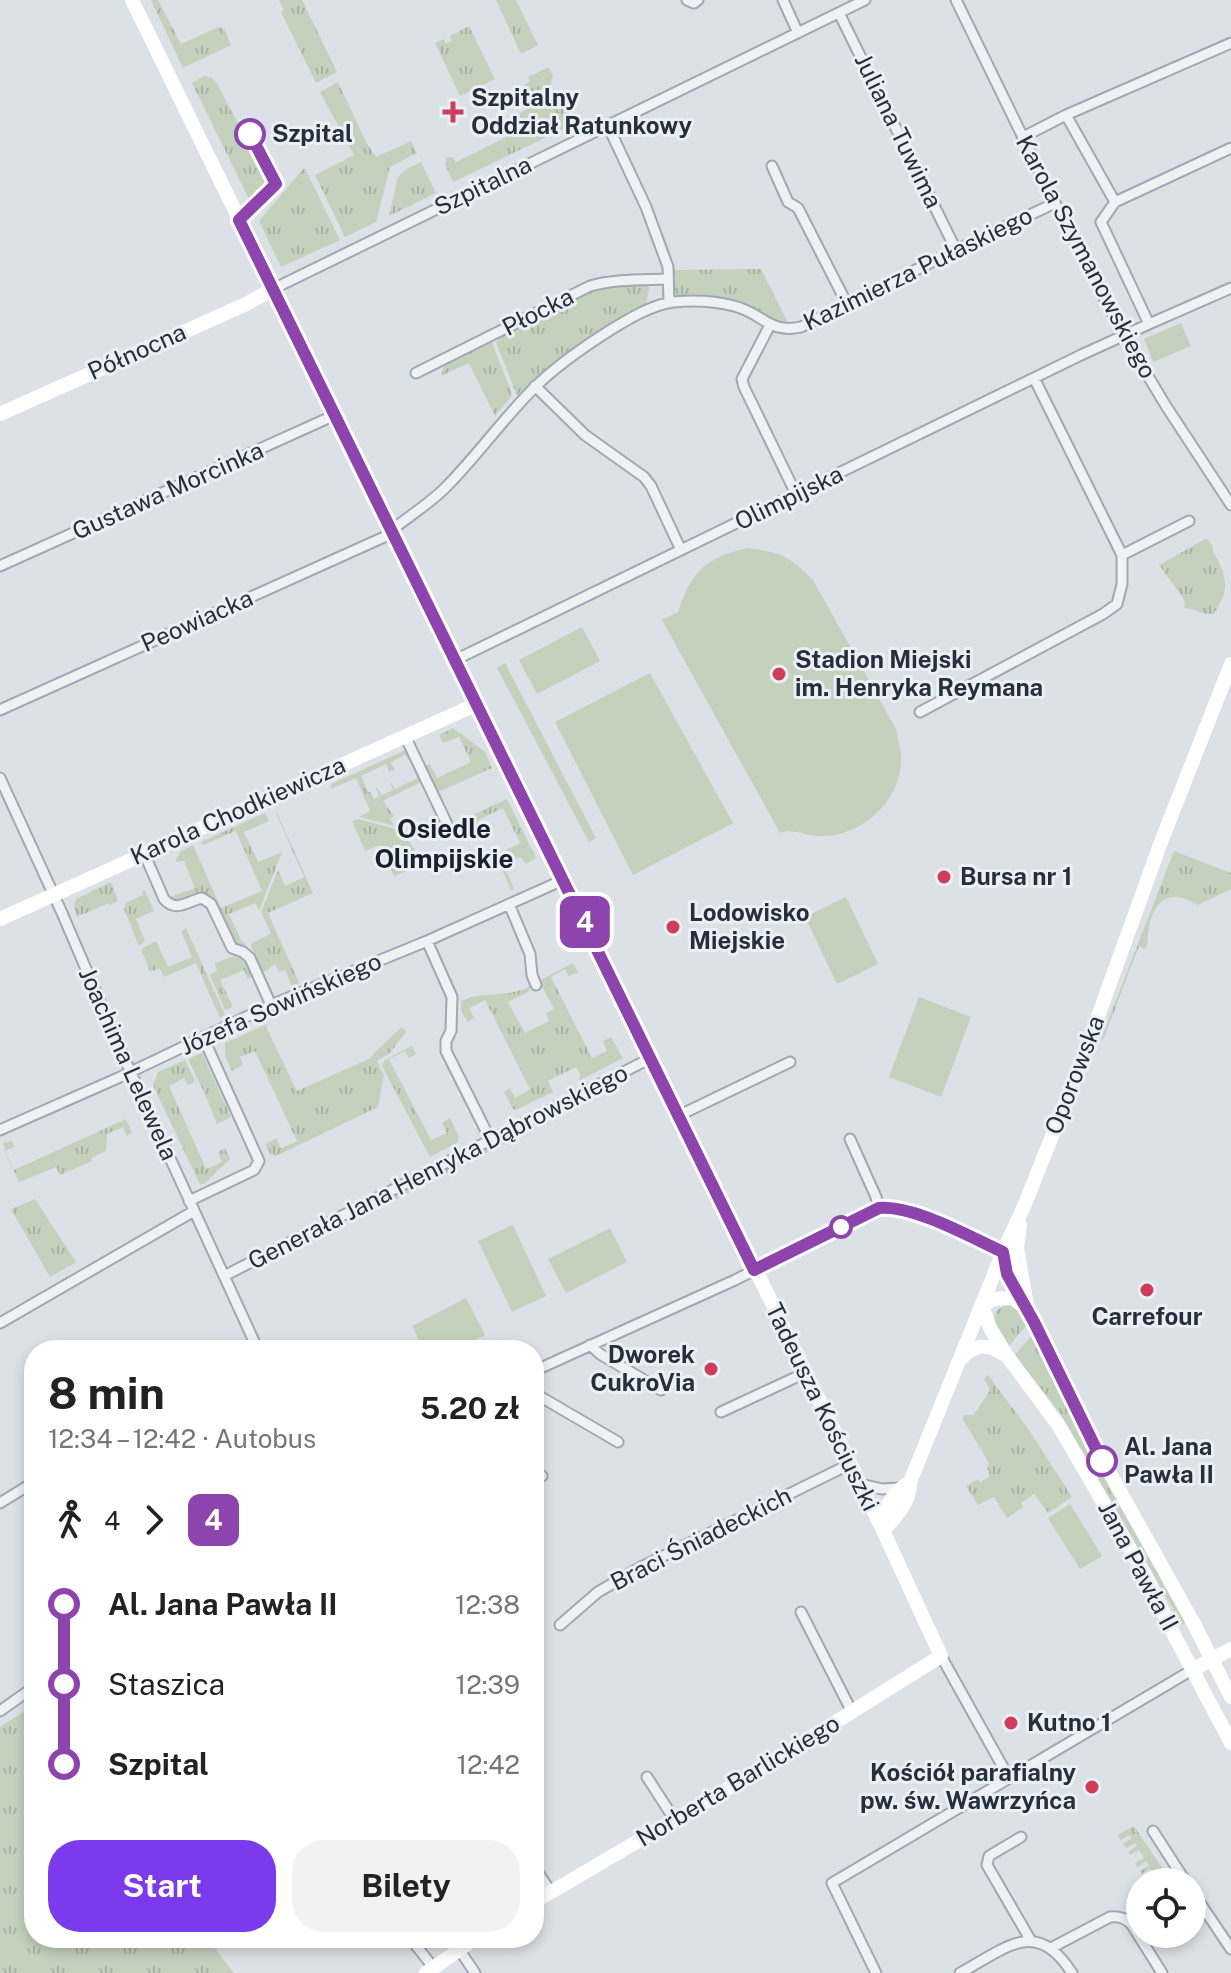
<!DOCTYPE html>
<html lang="pl">
<head>
<meta charset="utf-8">
<style>
	:root { --surface:#fff; --page:#f2f2f2; --text:#222; --muted:#767676; --accent:#7c3aed }
	body { margin:0; font-family:"Public Sans",sans-serif; background:var(--page); color:var(--text); height:100vh; display:flex; flex-direction:column; font-size:30px; white-space:nowrap }
	* { box-sizing:border-box; margin:0 }
	p { font-size:26px; color:var(--muted) }
	.icon { flex:none; width:44px; height:44px; fill:none; stroke:currentColor; stroke-width:2; stroke-linecap:round; stroke-linejoin:round }
	.map { position:relative; flex:1; overflow:hidden }
	.drawer { position:absolute; left:24px; top:1340px; width:520px; height:608px; display:flex; flex-direction:column; background:var(--surface); border-radius:32px; box-shadow:0 4px 12px #0003 }
	.drawer>* { flex:none }
	.badge { padding:0 16px; border-radius:12px; font-size:28px; line-height:52px }
	.controls { position:absolute; left:1126px; top:1868px; display:grid; gap:16px }
	.controls a { display:grid; place-items:center; width:80px; height:80px; border-radius:50%; background:var(--surface); box-shadow:0 4px 12px #0003; font-size:40px }
	.map>.badge { position:absolute; translate:-50% -50%; box-shadow:0 0 0 4px #fff }
	.legs { display:flex; align-items:center; gap:12px; height:88px; padding:0 24px; font-size:26px }
	.legs p { margin-inline-start:auto }
	.head { display:flex; align-items:center; justify-content:space-between; height:136px; padding:0 24px }
	h1 { font-size:44px; font-weight:700; line-height:60px }
	.action { display:flex; gap:16px; margin-top:auto; padding:16px 24px }
	.action a { flex:1; height:92px; border-radius:32px; background:var(--accent); color:#fff; font-size:32px; font-weight:700; line-height:92px; text-align:center }
	.action a+a { background:var(--page); color:var(--text) }
	ul { padding:0 24px; list-style:none }
	li { display:flex; align-items:center; gap:28px; height:80px; font-size:30px }
	li i { display:grid; place-items:center; width:12px; height:100%; margin:0 10px; background:currentColor }
	li i::after { content:''; width:20px; height:20px; margin:-10px; border:6px solid; border-radius:50%; background:var(--surface) }
	li p { margin-inline-start:auto }
	li:first-child i { background:linear-gradient(#0000 50%,currentColor 0) }
	li:last-child i { background:linear-gradient(currentColor 50%,#0000 0) }
	.map>svg:first-child { display:block }
	.grass { fill:url(#grass-tufts) }
	.garden { fill:#c3d1bd }
	.lines { fill:none; stroke-linecap:round; stroke-linejoin:round }
	.street-casing { stroke:#a2a8b1; stroke-width:13 }
	.street { stroke:#eff1f5; stroke-width:9 }
	.secondary { stroke:#fff; stroke-width:14 }
	.line-1-casing { stroke:#fff; stroke-width:18 }
	.line-1 { stroke:#8e44ad; stroke-width:12 }
	.poi-dot { fill:#cf3d5b; stroke:#ebf0f4; stroke-width:3 }
	.stop-1-dot { fill:#fff; stroke:#8e44ad; stroke-width:4 }
	.labels { text-anchor:middle; stroke-width:6; stroke-linejoin:round; paint-order:stroke }
	.poi-label { font-size:24px; font-weight:bold; fill:#26303d; stroke:#ebf0f4; text-anchor:start }
	.street-label { font-size:24px; fill:#26303d; stroke:#ebf0f4 }
	.stop-label { font-size:24px; font-weight:bold; fill:#26303d; stroke:#ebf0f4; text-anchor:start }
	.neighbourhood-label { font-size:26px; font-weight:bold; fill:#18212e; stroke:#ebf0f4 }
</style>
</head>
<body>
<div class="map">
<svg width="1231" height="1973" viewBox="0 0 1231 1973">
	<defs>
		<pattern id="grass-tufts" width="24" height="20" patternUnits="userSpaceOnUse" patternTransform="scale(2)"><rect width="24" height="20" fill="#c3d1bd"/><path d="M3 7l-1-3M5 7V3M7 7l1-3M15 17l-1-3M17 17v-4M19 17l1-3" fill="none" stroke="#a7b4a3"/></pattern>
	</defs>
	<rect width="100%" height="100%" fill="#dce1e7"/>
	<!-- grass -->
	<path class="grass" d="M151,0h7l23,44 38,-17 5,2 7,16 -48,23z
		M279,0h23l35,72 -21,11 -35,-71 3,-2z
		M496,0h20l22,45 -17,9z
		M469,26l26,53 -35,17 -25,-53 9,-4 2,5 6,-3 -2,-5z
		M549,67l4,9 -3,10 -36,17 -3,-2 -8,4 -4,-7 31,-16 -2,-5z
		M204,76l7,1 5,5 49,92 -1,15 -13,12h-1l-58,-118z
		M338,82l29,62 9,13 35,-16 6,12 -27,14 -14,55 -31,15 -30,-62 39,-20 -34,-63z
		M555,95l8,2 13,26 -123,59 -8,-18 2,-7h5l4,5 51,-25 -6,-14z
		M421,162l15,31 -47,23 9,-39 7,-7z
		M303,169h2l35,71 -59,27 -22,-46z
		M761,269l28,56c-22,-5 -36,-19 -58,-24 -15,-4 -47,-1 -56,-6l-4,-25z
		M647,284l2,4 -3,18c-50,26 -87,52 -128,91l-1,-1 -21,-54 7,-6 -1,-2 88,-44 23,-5z
		M491,340l21,54 -1,3 -16,19 -26,-53 -28,13 4,-13z
		M1205,539h3l5,8v5c14,23 18,39 0,62 -11,1 -18,-6 -29,-6l1,-4 -2,-6 -24,-33z
		M453,728l32,24 7,16 -54,24 15,32 54,-25 29,59 -10,6 -5,-7 -18,7 11,25 -3,1 -15,-35 24,-12 -17,-35 -26,13 7,16 -17,3 -7,-15 -8,2 -29,-60 7,-3 7,14 34,-16 -12,-25 -16,6 -4,-8z
		M408,749l4,9 -2,4 -5,-7 -14,7 3,8 -4,2 -4,-8 -25,12 7,16h2l4,7 5,-3 -3,-7 1,-1 5,7 11,-5 -3,-9 5,8 22,-11 -3,-8 5,2 4,9 -40,20 11,15 -4,3 5,7 -36,-9 11,-6 -14,-33 -25,11v-5z
		M265,813l4,8 -25,11 14,30 24,-10 -23,59 -4,-8 -26,11 12,26 6,5h-9l-5,-5 -17,-40c-13,-14 -26,-1 -41,3l-7,-5 -12,-27h3l11,26 25,-9 -11,-27 -9,1 5,-10 13,-7 28,63 41,-17 -26,-60 -33,14 -2,-3z
		M276,813h1l36,80 -45,20 31,70 -7,3 -7,-16 -6,2 -4,-8 -12,9 -12,-27 1,-3 19,-9 -10,-22 17,-42 7,16 19,-9z
		M358,819l45,12 17,28 -6,9 -20,8 -14,-31 -15,6 -13,-30z
		M1174,851l57,22v16l-33,16c-7,-3 -16,-9 -24,-8 -25,2 -26,35 -27,52l-8,-3 -36,94 -2,-1z
		M111,882l7,19 -8,4 -1,-2 -32,14 -3,-10 2,-8z
		M145,890l9,21 -18,8 9,22 -6,5 -15,-37 2,-6 17,-8 -1,-4z
		M186,928l39,87 -5,3 -24,-55 -32,14 -4,-9 -10,4 -9,-23 15,-8 12,26 24,-10 -11,-26z
		M234,956l12,4 8,16 -6,3 -4,-9 -24,10 13,27 -8,3 -15,-35 7,-4 -2,-8z
		M573,963l5,9 -9,4 -4,-7 -14,8 41,81 15,-7 -4,-10 8,-4 12,21 -44,23 1,-6 -4,-8 -28,14 5,11 -37,18 -3,-1 -9,-17 6,-4 5,10 15,-9 -45,-89 -16,8 5,10 -6,4 -7,-11v-10c23,-11 44,-2 70,-15l-3,6 -20,10 17,31 24,-12 -3,-8 8,-4 -15,-28z
		M267,1024l-1,3 31,64 74,-33 2,-4 29,-27 4,5 -16,21 -13,8 7,14 -6,32 -102,49 -6,-2 -4,-10 10,-6 5,10 16,-7 -42,-90 -15,6 3,8 -11,6 -7,-15v-13z
		M412,1046l4,8 -7,4 -4,-7 -16,8 42,81 16,-7 -5,-10 8,-5 9,19 -2,6 -27,14 -48,-91 3,-6z
		M202,1053l29,64 -14,7 -9,-22 5,-3 -5,2 -20,-42z
		M185,1060l10,21 -7,5 -4,-8 -15,8 37,83 16,-7 -4,-10 7,-4 5,11 -25,24 -5,2 -47,-100 5,-13z
		M126,1119l6,14 -5,3 -4,-9 -16,7 -1,17 -15,7 1,3 -32,14 -4,-8 -37,15 -15,-32 1,-1 -2,-6 9,-2 2,6 -9,4 9,19z
		M533,1125l2,3 -158,81 -2,-4z
		M35,1199l41,63 -26,15 -39,-68z
		M1006,1304l11,2 11,17 -19,23 -15,-24 2,-11z
		M1033,1334l51,108 102,180 -4,3 -110,-192 -13,-21 -44,-57z
		M988,1375l41,55 43,67 -24,16 -14,-19 -13,9 2,4 -16,11 -13,-21 -16,8 -12,-19 12,-7 2,3 9,-5v-6l-2,-3 2,-5 -27,-45 3,-3h9l16,-25 -6,-12z
		M31,1707l3,4v227h173l27,35h-234v-246z
		M1134,1826l30,45 -16,11 -3,-3 9,-6 -4,-5 -8,6 -2,-3 9,-5 -3,-5 -8,6 -3,-4 9,-5 -5,-8 -9,5 -2,-3 9,-6 -2,-3 -9,5 -3,-4 9,-6 -3,-3 -8,5 -3,-5z"/>
	<!-- garden -->
	<path class="garden" d="M1181,323l10,23 -38,16 -9,-23z
		M747,548c33,4 43,8 66,32l83,149c1,8 4,17 5,25 3,46 -40,85 -85,82 -14,-1 -22,-8 -36,-3l-118,-213 16,-8c14,-41 27,-54 69,-64z
		M582,627l18,34 -63,33 -18,-34z
		M505,663l91,175 -7,4 -92,-174z
		M650,673l83,150 -100,52 -78,-153z
		M846,897l32,67 -41,20 -32,-67z
		M919,997l52,20 -30,80 -52,-20z
		M513,1225l33,71 -34,16 -34,-71z
		M610,1228l17,34 -61,31 -18,-34z
		M466,1298l19,37 -30,15h-31l-12,-24z
		M1070,1504l32,52 -22,13 -32,-51z"/>
	<g class="lines">
		<!-- street casing -->
		<g class="street-casing">
			<path id="street" d="M687,0l7,3 4,-3
				M783,0l15,33
				M956,0l99,203 69,133 42,70 65,99
				M839,13l117,237
				M1066,115l49,87 -14,20 48,102 82,-36
				M608,126l38,81 22,60 1,36
				M1023,137l43,-22 165,-72
				M772,166l16,36 10,6 49,96
				M1115,202l116,-54
				M273,289l592,-289
				M770,325l-28,54 2,8 52,107
				M416,373l174,-87c26,-7 51,-6 77,-7
				M535,386l50,49 59,42 7,9 30,64
				M392,530c17,-14 37,-26 53,-42 31,-31 57,-68 89,-100 23,-23 51,-42 78,-59 18,-11 40,-24 61,-27 20,-2 42,-1 61,4 29,7 34,28 67,21l155,-77 99,-47
				M1122,555l67,-34
				M0,566l335,-151
				M455,660l626,-305 68,-31
				M0,710l393,-177
				M920,712l183,-98 14,-10 5,-20v-29l-88,-177
				M405,736l42,88
				M0,778l62,135 64,149 132,288
				M144,853l20,46c12,14 24,2 38,-1l9,6 21,44 11,4 7,6 21,47
				M509,904l21,50 2,21 4,10
				M427,941l25,56 -1,34 -5,10v10l44,88
				M680,1115l110,-53
				M0,1130l118,-52 153,-73 156,-64 136,-61
				M850,1139l26,58 3,11
				M189,1201l65,-31 5,-9 -56,-124
				M224,1276l427,-218
				M0,1323l194,-112
				M590,1345l10,9 61,36
				M534,1371l201,-91 144,-72c35,-3 91,30 124,44
				M534,1393l84,49
				M721,1412l84,-39
				M534,1472l8,4
				M860,1484l22,5 18,-1
				M0,1503l34,-21
				M801,1612l51,100
				M560,1625l38,-33 45,-26 207,-102
				M941,1656l68,122
				M0,1711l34,-24
				M647,1777l27,42
				M1153,1831l33,51
				M1021,1837l-32,19 -2,9 44,76
				M534,1867l17,25
				M1192,1891l39,58
				M410,1938l23,29
				M1051,1948l59,-31c10,-1 15,1 22,8l30,48
				M459,1949l16,24
				M876,1973l-44,-90 360,-213
				M960,1973c45,-24 76,-57 112,0"/>
		</g>
		<!-- street -->
		<use href="#street" class="street"/>
		<!-- secondary -->
		<path class="secondary" d="M132,0l332,679 216,436 200,409 61,132 -195,122 -212,124
			M0,414l244,-109 29,-16
			M0,919l477,-215
			M1020,1225l-3,23 9,51
			M1003,1252l4,22 27,48 53,110 107,192 37,73
			M982,1306l8,22 17,28 52,70 88,152 27,57 57,108
			M982,1306l11,-7 20,-1 12,10
			M962,1358c13,-15 26,-14 41,-4
			M880,1524c5,-18 14,-33 30,-42
			M883,1531c12,-13 28,-30 27,-49l93,-230 22,-48 58,-146 78,-216 70,-178
			M1192,1670l39,-21
			M426,1973l50,-35"/>
	</g>
	<g class="lines">
		<!-- line-1 casing -->
		<g class="line-1-casing">
			<path id="line-1" d="M250,134l26,50 -37,36 515,1050 125,-62c35,-3 91,29 124,44l4,22 27,48 68,139"/>
		</g>
		<!-- line-1 -->
		<use href="#line-1" class="line-1"/>
	</g>
	<!-- markers -->
	<g class="poi-dot">
		<path d="M449 100h8v8h8v8h-8v8h-8v-8h-8v-8h8z"/>
		<circle cx="779" cy="674" r="8"/>
		<circle cx="944" cy="877" r="8"/>
		<circle cx="673" cy="927" r="8"/>
		<circle cx="1147" cy="1290" r="8"/>
		<circle cx="711" cy="1369" r="8"/>
		<circle cx="1011" cy="1723" r="8"/>
		<circle cx="1092" cy="1787" r="8"/>
	</g>
	<g class="stop-1-dot">
		<circle cx="250" cy="134" r="14"/>
		<circle cx="841" cy="1227" r="10"/>
		<circle cx="1102" cy="1461" r="14"/>
	</g>
	<g class="labels">
		<!-- poi labels -->
		<g class="poi-label">
			<text x="471" y="106">Szpitalny<tspan x="471" dy="28">Oddział Ratunkowy</tspan></text>
			<text x="795" y="668">Stadion Miejski<tspan x="795" dy="28">im. Henryka Reymana</tspan></text>
			<text x="960" y="885">Bursa nr 1</text>
			<text x="689" y="921">Lodowisko<tspan x="689" dy="28">Miejskie</tspan></text>
			<text x="1147" y="1325" text-anchor="middle">Carrefour</text>
			<text x="695" y="1363" text-anchor="end">Dworek<tspan x="695" dy="28">CukroVia</tspan></text>
			<text x="1027" y="1731">Kutno 1</text>
			<text x="1076" y="1781" text-anchor="end">Kościół parafialny<tspan x="1076" dy="28">pw. św. Wawrzyńca</tspan></text>
		</g>
		<!-- street labels -->
		<g class="street-label">
			<text transform="translate(898 131) rotate(64)" y="8">Juliana Tuwima</text>
			<text transform="translate(483 186) rotate(-26)" y="8">Szpitalna</text>
			<text transform="translate(1086 257) rotate(62)" y="8">Karola Szymanowskiego</text>
			<text transform="translate(918 269) rotate(-26)" y="8">Kazimierza Pułaskiego</text>
			<text transform="translate(538 312) rotate(-27)" y="8">Płocka</text>
			<text transform="translate(137 352) rotate(-24)" y="8">Północna</text>
			<text transform="translate(168 491) rotate(-24)" y="8">Gustawa Morcinka</text>
			<text transform="translate(789 498) rotate(-26)" y="8">Olimpijska</text>
			<text transform="translate(197 621) rotate(-24)" y="8">Peowiacka</text>
			<text transform="translate(238 811) rotate(-24)" y="8">Karola Chodkiewicza</text>
			<text transform="translate(281 1004) rotate(-24)" y="8">Józefa Sowińskiego</text>
			<text transform="translate(128 1064) rotate(66)" y="8">Joachima Lelewela</text>
			<text transform="translate(1075 1075) rotate(-69)" y="8">Oporowska</text>
			<text transform="translate(438 1167) rotate(-27)" y="8">Generała Jana Henryka Dąbrowskiego</text>
			<text transform="translate(822 1407) rotate(64)" y="8">Tadeusza Kościuszki</text>
			<text transform="translate(701 1539) rotate(-27)" y="8">Braci Śniadeckich</text>
			<text transform="translate(1138 1566) rotate(62)" y="8">Jana Pawła II</text>
			<text transform="translate(738 1781) rotate(-31)" y="8">Norberta Barlickiego</text>
		</g>
		<!-- stop labels -->
		<g class="stop-label">
			<text x="272" y="142">Szpital</text>
			<text x="1124" y="1455">Al. Jana<tspan x="1124" dy="28">Pawła II</tspan></text>
		</g>
		<!-- neighbourhood labels -->
		<g class="neighbourhood-label">
			<text x="444" y="838">Osiedle<tspan x="444" dy="30">Olimpijskie</tspan></text>
		</g>
	</g>
</svg>
<div class="controls">
<a><svg class="icon" aria-label="locate" viewBox="0 0 24 24"><circle cx="12" cy="12" r="6"/><path d="M12 2v4M12 18v4M2 12h4M18 12h4"/></svg></a>
</div>
<b class="badge" style="left:585px;top:922px;background:#8e44ad;color:#fff">4</b>
<section class="drawer">
<div class="head"><div><h1>8 min</h1><p>12:34 – 12:42 · Autobus</p></div><b>5.20 zł</b></div>
<div class="legs"><svg class="icon" aria-label="walk" viewBox="0 0 24 24"><circle cx="13" cy="4" r="2"/><path d="M13 8l-2 6 4 7M11 14l-3 7M7 12l3-4h3l4 4"/></svg>4<svg class="icon" aria-label="forward" viewBox="0 0 24 24"><path d="M9 5l7 7-7 7"/></svg><b class="badge" style="background:#8e44ad;color:#fff">4</b></div>
<ul>
<li><i style="color:#8e44ad"></i><b>Al. Jana Pawła II</b><p>12:38</p></li>
<li><i style="color:#8e44ad"></i><span>Staszica</span><p>12:39</p></li>
<li><i style="color:#8e44ad"></i><b>Szpital</b><p>12:42</p></li>
</ul>
<div class="action"><a>Start</a><a>Bilety</a></div>
</section>
</div>
</body>
</html>
